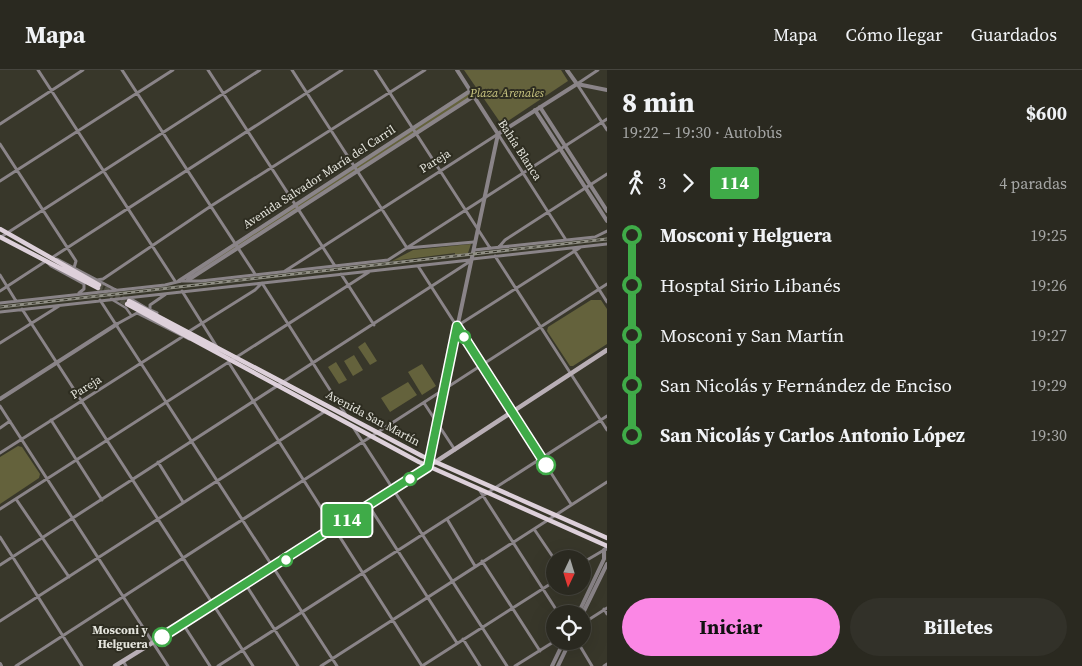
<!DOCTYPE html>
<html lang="es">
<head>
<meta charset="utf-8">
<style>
	:root { --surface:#2a2920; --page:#323129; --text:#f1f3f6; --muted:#a5a6a5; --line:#46453e; --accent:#fb87e5 }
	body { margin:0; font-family:"Source Serif 4",serif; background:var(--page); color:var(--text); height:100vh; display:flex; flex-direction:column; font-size:19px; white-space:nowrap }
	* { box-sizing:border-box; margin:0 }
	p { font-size:16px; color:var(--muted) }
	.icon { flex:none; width:28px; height:28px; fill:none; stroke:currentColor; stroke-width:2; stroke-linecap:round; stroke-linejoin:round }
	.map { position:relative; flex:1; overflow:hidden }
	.panel { display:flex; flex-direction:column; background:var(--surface); width:475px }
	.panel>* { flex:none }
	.badge { padding:0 10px; border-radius:4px; font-size:18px; line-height:32px }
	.needle { width:32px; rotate:184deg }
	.controls { position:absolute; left:546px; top:480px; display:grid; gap:10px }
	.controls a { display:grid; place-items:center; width:45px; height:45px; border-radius:50%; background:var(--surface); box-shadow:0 5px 20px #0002,0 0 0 1px var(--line); font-size:25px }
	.map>.badge { position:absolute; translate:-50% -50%; box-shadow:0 0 0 2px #fff }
	.legs { display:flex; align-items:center; gap:8px; height:55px; padding:0 15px; font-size:16px }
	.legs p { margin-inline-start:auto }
	.summary { display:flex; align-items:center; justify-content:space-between; height:85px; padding:0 15px }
	h1 { font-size:28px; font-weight:700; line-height:38px }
	.button { display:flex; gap:10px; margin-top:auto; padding:10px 15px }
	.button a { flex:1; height:58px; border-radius:30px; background:var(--accent); color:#111; font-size:20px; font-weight:700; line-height:58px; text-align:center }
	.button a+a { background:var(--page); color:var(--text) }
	ul { padding:0 15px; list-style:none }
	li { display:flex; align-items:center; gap:18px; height:50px; font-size:19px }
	li i { display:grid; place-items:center; width:8px; height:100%; margin:0 6px; background:currentColor }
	li i::after { content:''; width:12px; height:12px; margin:-6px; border:4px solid; border-radius:50%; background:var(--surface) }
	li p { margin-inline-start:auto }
	li:first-child i { background:linear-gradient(#0000 50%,currentColor 0) }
	li:last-child i { background:linear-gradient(currentColor 50%,#0000 0) }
	header { display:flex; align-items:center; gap:30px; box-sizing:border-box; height:70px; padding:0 25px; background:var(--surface); border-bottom:1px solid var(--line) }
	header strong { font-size:24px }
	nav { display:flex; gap:28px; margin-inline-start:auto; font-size:18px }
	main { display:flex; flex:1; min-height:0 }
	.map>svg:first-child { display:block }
	.green { fill:#64623c }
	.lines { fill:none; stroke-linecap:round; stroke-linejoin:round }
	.primary-tunnel { stroke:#525145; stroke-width:4.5; stroke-dasharray:4.5 2; stroke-linecap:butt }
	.pedestrian { stroke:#8a8488; stroke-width:2.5 }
	.minor { stroke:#8a8488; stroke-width:3 }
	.tertiary { stroke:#8a8488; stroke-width:4 }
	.secondary { stroke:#b9afb6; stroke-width:4.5 }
	.primary { stroke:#ddd0da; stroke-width:4.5 }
	.rail-casing { stroke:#908f85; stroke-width:3 }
	.rail { stroke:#2e2d21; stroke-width:1; stroke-dasharray:4; stroke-linecap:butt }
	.line-1-casing { stroke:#fff; stroke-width:11 }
	.line-1 { stroke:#3fab48; stroke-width:8 }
	.stop-1-dot { fill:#fff; stroke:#3fab48; stroke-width:2.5 }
	.labels { text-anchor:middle; stroke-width:4; stroke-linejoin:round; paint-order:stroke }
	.park-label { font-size:12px; font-style:italic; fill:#cbc782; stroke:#2e2d21 }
	.street-label { font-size:12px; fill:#e5e5dd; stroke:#2e2d21 }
	.stop-label { font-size:12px; font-weight:bold; fill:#e5e5dd; stroke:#2e2d21; text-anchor:end }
</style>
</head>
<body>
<header>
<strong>Mapa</strong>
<nav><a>Mapa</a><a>Cómo llegar</a><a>Guardados</a></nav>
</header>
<main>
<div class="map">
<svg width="607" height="596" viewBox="0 0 607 596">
	<rect width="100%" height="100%" fill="#38372a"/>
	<!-- green -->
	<path class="green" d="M464,0h97l7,11 -66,44z
		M470,21l4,5 -276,177 -2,-4z
		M471,174l-3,9 -13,2v-2l-63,8 21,-11z
		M591,230h10l6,9v35l-34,22h-3l-23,-35 1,-4z
		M365,272l12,19 -7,4 -12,-18z
		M354,285l9,15 -10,6 -9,-15z
		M336,292l11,18 -8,4 -11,-17z
		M422,294l14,22 -14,9 -14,-23z
		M408,312l9,13 -27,17 -9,-14z
		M18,376l4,1 18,27 -1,4 -39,26v-47z"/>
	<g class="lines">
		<!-- primary-tunnel -->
		<path class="primary-tunnel" d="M99,215l30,16
			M98,218l29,16"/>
		<!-- pedestrian -->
		<path class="pedestrian" d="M130,228l20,12
			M111,229l15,9 5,7"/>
		<!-- minor -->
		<path class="minor" d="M38,0l137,211
			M122,0l133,204
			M208,0l127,196
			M292,0l115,178
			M375,0l115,178
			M598,0l-21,14 30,46
			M0,54l83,-54
			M0,74l76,117 -2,7
			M0,111l173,-111
			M1,167l259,-167
			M499,177l6,-7 102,-66
			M407,178l67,-6
			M474,180l121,-13 12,-6
			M574,180l33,52
			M495,186l112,174
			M53,187l289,-187
			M57,189l59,31
			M472,189l135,-15
			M418,196l153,238
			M285,201l213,-137 68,106
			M341,204l33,51
			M0,205l16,26
			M97,210l6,-1 108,-73 214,-136
			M262,213l84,132
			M0,221l46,-30 5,5 33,18v5l-5,4
			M182,221l35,56
			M100,230l237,366
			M0,233l165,-18 16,-4h20l187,-21 219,-141
			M22,239l231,357
			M0,242l470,-52
			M157,243l-7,-3v-5l16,-11
			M117,254l20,-11 52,26
			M457,256l124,-79
			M188,262l67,-42 6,-6
			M0,273l59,-37
			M229,293l193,303
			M424,333l31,47
			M0,336l168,260
			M51,350l51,80
			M353,357l154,239
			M0,358l10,-7
			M0,383l182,-116
			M158,392l25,40
			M480,421l79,123
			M16,429l53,78
			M369,436l88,137
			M0,439l369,-237
			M447,449l28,47
			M534,459l21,31
			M0,467l82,129
			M482,491l58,90
			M582,493l22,-13
			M0,495l469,-303
			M246,515l52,81
			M604,539l3,5
			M0,551l324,-209
			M183,554l27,42
			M582,554l25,-16
			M463,569l17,27
			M577,571l15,25
			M123,591l3,5
			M16,596l591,-382
			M218,596l389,-250
			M321,596l286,-184
			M422,596l133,-85
			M515,596l40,-25
			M604,596l3,-2"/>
		<!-- tertiary -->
		<path class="tertiary" d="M457,0l41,64
			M567,0l10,14
			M577,14l30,6
			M540,37l67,104
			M535,40l72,111
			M498,64l79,-50
			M188,210l286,-184
			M179,211l291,-190
			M0,329l117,-75
			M428,396l70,-332
			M578,544l26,-55v-9l3,-2
			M582,545l25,-51
			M0,594l1,2
			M552,596l12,-25
			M558,596l12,-25"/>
		<!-- secondary -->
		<path class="secondary" d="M115,596l158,-98 334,-218"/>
		<!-- primary -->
		<path class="primary" d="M0,159l99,56
			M0,167l98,51
			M129,231l293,155 185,82
			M127,234l292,158 188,84"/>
		<!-- rail casing -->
		<g class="rail-casing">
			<path id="rail" d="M0,237l607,-68"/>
		</g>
		<!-- rail -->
		<use href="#rail" class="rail"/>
	</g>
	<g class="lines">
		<!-- line-1 casing -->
		<g class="line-1-casing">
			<path id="line-1" d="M162,567l266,-170 29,-141 89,139"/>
		</g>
		<!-- line-1 -->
		<use href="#line-1" class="line-1"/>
	</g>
	<!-- markers -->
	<g class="stop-1-dot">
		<circle cx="464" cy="267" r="6"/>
		<circle cx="546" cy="395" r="9"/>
		<circle cx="410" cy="409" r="6"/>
		<circle cx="286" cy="490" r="6"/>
		<circle cx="162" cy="567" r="9"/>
	</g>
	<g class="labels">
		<!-- park labels -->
		<g class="park-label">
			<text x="507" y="27">Plaza Arenales</text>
		</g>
		<!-- street labels -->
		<g class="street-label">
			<text transform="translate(520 80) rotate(57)" y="4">Bahía Blanca</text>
			<text transform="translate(435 91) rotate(-32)" y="4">Pareja</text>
			<text transform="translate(319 107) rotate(-33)" y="4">Avenida Salvador María del Carril</text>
			<text transform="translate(86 317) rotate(-32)" y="4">Pareja</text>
			<text transform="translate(373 348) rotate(28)" y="4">Avenida San Martín</text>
		</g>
		<!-- stop labels -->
		<g class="stop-label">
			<text x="148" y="564">Mosconi y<tspan x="148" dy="14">Helguera</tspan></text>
		</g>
	</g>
</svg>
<div class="controls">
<a><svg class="needle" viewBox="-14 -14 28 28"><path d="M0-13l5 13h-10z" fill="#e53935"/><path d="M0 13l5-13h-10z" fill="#a5a6a5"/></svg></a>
<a><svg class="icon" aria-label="locate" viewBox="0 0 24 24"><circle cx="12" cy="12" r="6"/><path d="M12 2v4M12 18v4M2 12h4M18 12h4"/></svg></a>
</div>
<b class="badge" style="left:347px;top:450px;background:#3fab48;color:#fff">114</b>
</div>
<section class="panel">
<div class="summary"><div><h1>8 min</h1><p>19:22 – 19:30 · Autobús</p></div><b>$600</b></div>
<div class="legs"><svg class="icon" aria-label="walk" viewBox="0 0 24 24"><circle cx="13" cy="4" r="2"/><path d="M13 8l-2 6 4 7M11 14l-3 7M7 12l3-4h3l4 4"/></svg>3<svg class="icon" aria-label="forward" viewBox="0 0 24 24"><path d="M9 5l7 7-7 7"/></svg><b class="badge" style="background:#3fab48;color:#fff">114</b><p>4 paradas</p></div>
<ul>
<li><i style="color:#3fab48"></i><b>Mosconi y Helguera</b><p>19:25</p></li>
<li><i style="color:#3fab48"></i><span>Hosptal Sirio Libanés</span><p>19:26</p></li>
<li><i style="color:#3fab48"></i><span>Mosconi y San Martín</span><p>19:27</p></li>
<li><i style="color:#3fab48"></i><span>San Nicolás y Fernández de Enciso</span><p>19:29</p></li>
<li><i style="color:#3fab48"></i><b>San Nicolás y Carlos Antonio López</b><p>19:30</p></li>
</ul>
<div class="button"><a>Iniciar</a><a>Billetes</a></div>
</section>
</main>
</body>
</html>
